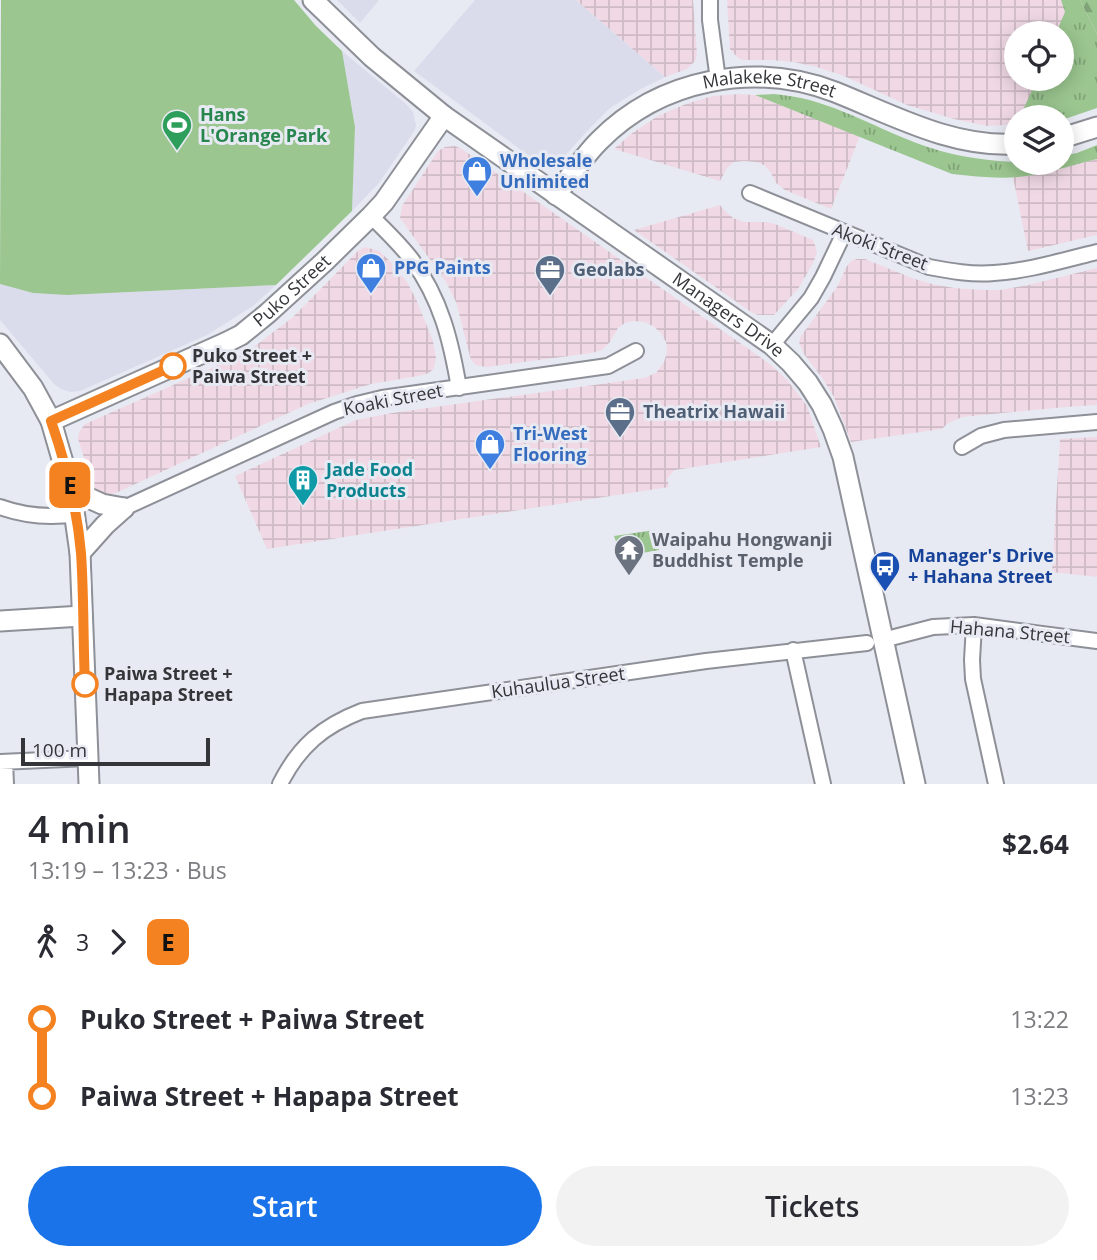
<!DOCTYPE html>
<html lang="en">
<head>
<meta charset="utf-8">
<style>
	:root { --surface:#fff; --page:#f2f2f3; --text:#2b2b33; --muted:#7c7c81; --accent:#1a73e8 }
	body { margin:0; font-family:"Open Sans",sans-serif; background:var(--page); color:var(--text); height:100vh; display:flex; flex-direction:column; font-size:26px; white-space:nowrap }
	* { box-sizing:border-box; margin:0 }
	p { font-size:23px; color:var(--muted) }
	.icon { flex:none; width:38px; height:38px; fill:none; stroke:currentColor; stroke-width:2; stroke-linecap:round; stroke-linejoin:round }
	.map { position:relative; height:784px; overflow:hidden }
	.panel { display:flex; flex-direction:column; background:var(--surface); flex:1 }
	.panel>* { flex:none }
	.badge { padding:0 14px; border-radius:10px; font-size:24px; line-height:46px }
	.fabs { position:absolute; left:1004px; top:21px; display:grid; gap:14px }
	.fabs a { display:grid; place-items:center; width:70px; height:70px; border-radius:50%; background:var(--surface); box-shadow:0 4px 18px #0003; font-size:35px }
	.scale { position:absolute; left:21px; bottom:18px; width:189px; box-sizing:border-box; padding-left:7px; border:4px solid #343538; border-top:0; font-size:19px; line-height:24px; white-space:nowrap; color:#343538; -webkit-text-stroke:5px #e8eaf3; paint-order:stroke }
	.map>.badge { position:absolute; translate:-50% -50%; box-shadow:0 0 0 4px #fff }
	.legs { display:flex; align-items:center; gap:10px; height:77px; padding:0 28px; font-size:23px }
	.legs p { margin-inline-start:auto }
	.overview { display:flex; align-items:center; justify-content:space-between; height:119px; padding:0 28px }
	h1 { font-size:38px; font-weight:600; line-height:52px }
	.action { display:flex; gap:14px; margin-top:auto; padding:14px 28px }
	.action a { flex:1; height:80px; border-radius:42px; background:var(--accent); color:#fff; font-size:28px; font-weight:600; line-height:80px; text-align:center }
	.action a+a { background:var(--page); color:var(--text) }
	ul { padding:0 28px; list-style:none }
	li { display:flex; align-items:center; gap:24px; height:77px; font-size:26px }
	li i { display:grid; place-items:center; width:10px; height:100%; margin:0 9px; background:currentColor }
	li i::after { content:''; width:18px; height:18px; margin:-9px; border:5px solid; border-radius:50%; background:var(--surface) }
	li p { margin-inline-start:auto }
	li:first-child i { background:linear-gradient(#0000 50%,currentColor 0) }
	li:last-child i { background:linear-gradient(currentColor 50%,#0000 0) }
	.map>svg:first-child { display:block }
	.built { fill:#dadcec }
	.industrial { fill:url(#industrial-grid); fill-rule:evenodd }
	.grass { fill:url(#grass-tufts) }
	.forest { fill:url(#forest-firs) }
	.green { fill:#9bc690 }
	.lines { fill:none; stroke-linecap:round; stroke-linejoin:round }
	.street-casing { stroke:#8e9098; stroke-width:18 }
	.secondary-casing { stroke:#8e9098; stroke-width:23 }
	.street { stroke:#fff; stroke-width:14 }
	.secondary { stroke:#fff; stroke-width:19 }
	.line-1-casing { stroke:#fff; stroke-width:16 }
	.line-1 { stroke:#f58220; stroke-width:10 }
	.stop-1-dot { fill:#fff; stroke:#f58220; stroke-width:3.5 }
	.labels { text-anchor:middle; stroke-width:6; stroke-linejoin:round; paint-order:stroke }
	.street-label { font-size:18px; fill:#343538; stroke:#e8eaf3 }
	.leisure-label { font-size:18px; font-weight:bold; fill:#27864d; stroke:#e8eaf3; text-anchor:start }
	.shop-label { font-size:18px; font-weight:bold; fill:#366cbe; stroke:#e8eaf3; text-anchor:start }
	.service-label { font-size:18px; font-weight:bold; fill:#4e5e75; stroke:#e8eaf3; text-anchor:start }
	.stop-label { font-size:18px; font-weight:bold; fill:#343538; stroke:#e8eaf3; text-anchor:start }
	.culture-label { font-size:18px; font-weight:bold; fill:#0d838f; stroke:#e8eaf3; text-anchor:start }
	.worship-label { font-size:18px; font-weight:bold; fill:#5b616d; stroke:#e8eaf3; text-anchor:start }
	.transit-label { font-size:18px; font-weight:bold; fill:#164399; stroke:#e8eaf3; text-anchor:start }
</style>
</head>
<body>
<div class="map">
<svg width="1097" height="784" viewBox="0 0 1097 784">
	<defs>
		<pattern id="industrial-grid" width="8" height="8" patternUnits="userSpaceOnUse" patternTransform="scale(1.75)"><rect width="8" height="8" fill="#f0d9e5"/><path d="M0 4h8M4 0v8" fill="none" stroke="#cebbc5"/></pattern>
		<pattern id="grass-tufts" width="24" height="20" patternUnits="userSpaceOnUse" patternTransform="scale(1.75)"><rect width="24" height="20" fill="#9bc690"/><path d="M3 7l-1-3M5 7V3M7 7l1-3M15 17l-1-3M17 17v-4M19 17l1-3" fill="none" stroke="#7fa277"/></pattern>
		<pattern id="forest-firs" width="22" height="20" patternUnits="userSpaceOnUse" patternTransform="scale(1.75)"><rect width="22" height="20" fill="#9bc690"/><path d="M5 1l3.5 6h-7zM16 11l3.5 6h-7z" fill="#7fa277"/></pattern>
	</defs>
	<rect width="100%" height="100%" fill="#e8eaf3"/>
	<!-- built -->
	<path class="built" d="M337,0h42l-19,23z
		M475,0h101l89,77 -26,13 -29,18 -20,20 -30,33 -7,4h-8l-9,-4 -122,-90z
		M342,51l64,53 7,8 3,13 -1,5 -36,53 -27,28 3,-84z
		M0,284l33,9 34,2 209,-10 -23,21 -46,29 -127,56 -10,1 -9,-3 -7,-5 -54,-64z"/>
	<!-- industrial -->
	<path class="industrial" d="M576,0h117l4,55 -2,6 -8,8 -22,8z
		M727,0h353l17,34v49l-72,34h-8v3l-12,5 -18,1 -33,-7 -47,-14 -63,-29 -27,-9 -23,-5 -24,-2h-27l-5,-2 -8,-9zM1017,33h45v46h-45z
		M739,94l16,1 105,41 -29,73 -46,-19 -9,-7 -5,-10 -7,-8 -8,-3 -12,-1 -10,1 -7,6 -7,13 -106,-32 17,-15 27,-18 28,-12 27,-8z
		M455,146l7,3 308,215 18,17 19,25 14,41 -146,23 -8,9 2,8 -402,62 -32,-73 121,-56 36,-7 252,-35 12,-5 8,-11 3,-10 -1,-10 -5,-9 -8,-7 -9,-4 -11,-1 -8,2 -7,5 -8,14 -8,8 -10,3 -106,14 -10,-2 -5,-5 -15,-58 -10,-20 -46,-64 2,-12 36,-55 7,-4z
		M1097,159v76l-69,16 -15,-74 21,-2z
		M720,205l4,5 9,8 11,4h22l9,2 38,16 2,5 2,8 -4,10 -15,26 -24,26h-16l-7,-3 -117,-82z
		M365,247l14,4 12,11 16,20 9,17 17,42 3,17 -2,10 -5,5 -5,2 -53,9 -63,20 -192,89 -7,2 -11,-3 -5,-6 -15,-47 1,-7 6,-8 147,-65 23,-13 37,-28 67,-68z
		M857,259h8l47,19 20,6 22,4 28,2h19l27,-5 69,-17v137l-31,2 -104,10 -15,7 -5,5 -91,13 -17,-45 -11,-18 -19,-25 -5,-12 2,-6 36,-49 10,-21 4,-5z
		M1097,437v140l-45,-5 8,-133z"/>
	<!-- grass -->
	<path class="grass" d="M1061,0h19l17,34v74l-35,12v-3h-42l17,-38h25v-46h-6l9,-21z
		M774,94c9,1 18,2 27,4 45,10 86,36 130,50 43,14 87,15 131,15v-7l15,-3 20,-8v14c-21,5 -42,12 -64,16 -27,5 -54,2 -81,-1l-197,-79z
		M655,530l4,20c-19,3 -38,10 -45,-14z"/>
	<!-- forest -->
	<path class="forest" d="M1080,0h17v34z"/>
	<!-- green -->
	<path class="green" d="M1,0h293l22,26 26,25 13,76 -3,84 -76,74 -209,10 -34,-2 -33,-9z"/>
	<g class="lines">
		<!-- street casing -->
		<g class="street-casing">
			<path id="street" d="M710,0v20l8,60
				M750,193l179,74c21,4 43,8 65,6 35,-2 69,-13 103,-21
				M371,216c14,14 29,28 41,44 29,39 39,81 47,128
				M772,345l39,-47 12,-21 21,-44
				M962,447l19,-11 23,-6 93,-8
				M0,507c25,9 50,11 76,7
				M124,508l210,-96 23,-8 25,-6 226,-32 28,-15
				M974,625l-2,35 1,19 23,105
				M883,640l50,-13 41,-2 123,16
				M793,650l30,134
				M0,762l88,-4
				M5,762l1,22
				M280,784c19,-38 43,-58 82,-73l344,-50 161,-18"/>
		</g>
		<!-- secondary casing -->
		<g class="secondary-casing">
			<g id="secondary">
				<path id="s1" d="M313,0l59,57 72,59 328,229 19,18 17,20 14,22 11,24 10,28 72,327"/>
				<path d="M1062,138l35,-11"/>
				<path id="s2" d="M556,195c14,-18 27,-38 43,-54 61,-62 155,-80 236,-49 58,23 117,56 182,52"/>
				<path d="M0,344l33,44 18,33 20,69 9,63 9,231"/>
				<path id="s3" d="M51,421l174,-78 16,-8 27,-22 56,-51 47,-46 13,-14 60,-86"/>
				<path d="M71,490l31,14 22,4"/>
				<path d="M80,553l25,-28 19,-17"/>
				<path d="M0,621l82,-5"/>
			</g>
		</g>
		<!-- street -->
		<use href="#street" class="street"/>
		<!-- secondary -->
		<use href="#secondary" class="secondary"/>
	</g>
	<g class="lines">
		<!-- line-1 casing -->
		<g class="line-1-casing">
			<path id="line-1" d="M85,684c-2,-43 -1,-87 -4,-131 -4,-45 -15,-89 -30,-132l122,-55"/>
		</g>
		<!-- line-1 -->
		<use href="#line-1" class="line-1"/>
	</g>
	<!-- icons -->
	<defs>
		<g id="stadium-pin" transform="scale(1.575)"><path d="M0 17L-7.5 6A9.5 9.5 0 1 1 7.5 6Z" fill="#2e9e5b" stroke="#e8eaf3"/><path d="M0-5a6.5 5 0 1 0 0 10a6.5 5 0 1 0 0-10ZM-3.5-1.8h7v3.6h-7Z" fill="#fff"/></g>
		<g id="shop-pin" transform="scale(1.575)"><path d="M0 17L-7.5 6A9.5 9.5 0 1 1 7.5 6Z" fill="#3f7fe0" stroke="#e8eaf3"/><path d="M-5-2.5h2.3a2.7 3.5 0 0 1 5.4 0H5L5.5 6h-11ZM-1.5-2.5h3a1.5 2.3 0 0 0-3 0Z" fill="#fff"/></g>
		<g id="office-pin" transform="scale(1.575)"><path d="M0 17L-7.5 6A9.5 9.5 0 1 1 7.5 6Z" fill="#5c6f8a" stroke="#e8eaf3"/><path d="M-6-3h4V-5.5h4V-3h4V5H-6ZM-1-4.5V-3h2v-1.5ZM-6 0V1H6V0Z" fill="#fff"/></g>
		<g id="building-pin" transform="scale(1.575)"><path d="M0 17L-7.5 6A9.5 9.5 0 1 1 7.5 6Z" fill="#0f9aa8" stroke="#e8eaf3"/><path d="M-4-6H4V6H1V3H-1V6H-4ZM-2.5-4.3h1.7v1.8h-1.7ZM.8-4.3h1.7v1.8H.8ZM-2.5-1h1.7V.8h-1.7ZM.8-1h1.7V.8H.8Z" fill="#fff"/></g>
		<g id="temple-pin" transform="scale(1.575)"><path d="M0 17L-7.5 6A9.5 9.5 0 1 1 7.5 6Z" fill="#6b7280" stroke="#e8eaf3"/><path d="M0-6L5-2H3V0L6.5 2.5H4V6H1.5V3h-3V6H-4V2.5H-6.5L-3 0V-2H-5Z" fill="#fff"/></g>
		<g id="bus-pin" transform="scale(1.575)"><path d="M0 17L-7.5 6A9.5 9.5 0 1 1 7.5 6Z" fill="#1a4fb4" stroke="#e8eaf3"/><path d="M-5-6H5V4H4V6H2V4H-2V6H-4V4H-5ZM-3.5-4V0h7V-4ZM-3.5 1.2v1.5H-2V1.2ZM2 1.2v1.5H3.5V1.2Z" fill="#fff"/></g>
	</defs>
	<g fill-rule="evenodd">
		<use href="#stadium-pin" x="177" y="125"/>
		<use href="#shop-pin" x="477" y="171"/>
		<use href="#shop-pin" x="371" y="268"/>
		<use href="#office-pin" x="550" y="270"/>
		<use href="#office-pin" x="620" y="412"/>
		<use href="#shop-pin" x="490" y="444"/>
		<use href="#building-pin" x="303" y="480"/>
		<use href="#temple-pin" x="629" y="550"/>
		<use href="#bus-pin" x="885" y="566"/>
	</g>
	<!-- markers -->
	<g class="stop-1-dot">
		<circle cx="173" cy="366" r="12"/>
		<circle cx="85" cy="684" r="12"/>
	</g>
	<g class="labels">
		<!-- street labels -->
		<g class="street-label">
			<text dy="6" stroke="none"><textPath href="#s2" startOffset="257">Malakeke Street</textPath></text>
			<text transform="translate(880 247) rotate(21)" y="6">Akoki Street</text>
			<text dy="6" stroke="none"><textPath href="#s3" startOffset="276">Puko Street</textPath></text>
			<text dy="6" stroke="none"><textPath href="#s1" startOffset="522">Managers Drive</textPath></text>
			<text transform="translate(393 400) rotate(-11)" y="6">Koaki Street</text>
			<text transform="translate(1010 632) rotate(5)" y="6">Hahana Street</text>
			<text transform="translate(558 683) rotate(-8)" y="6">Kuhaulua Street</text>
		</g>
		<!-- leisure labels -->
		<g class="leisure-label">
			<text x="200" y="121">Hans<tspan x="200" dy="21">L'Orange Park</tspan></text>
		</g>
		<!-- shop labels -->
		<g class="shop-label">
			<text x="500" y="167">Wholesale<tspan x="500" dy="21">Unlimited</tspan></text>
			<text x="394" y="274">PPG Paints</text>
			<text x="513" y="440">Tri-West<tspan x="513" dy="21">Flooring</tspan></text>
		</g>
		<!-- service labels -->
		<g class="service-label">
			<text x="573" y="276">Geolabs</text>
			<text x="643" y="418">Theatrix Hawaii</text>
		</g>
		<!-- stop labels -->
		<g class="stop-label">
			<text x="192" y="362">Puko Street +<tspan x="192" dy="21">Paiwa Street</tspan></text>
			<text x="104" y="680">Paiwa Street +<tspan x="104" dy="21">Hapapa Street</tspan></text>
		</g>
		<!-- culture labels -->
		<g class="culture-label">
			<text x="326" y="476">Jade Food<tspan x="326" dy="21">Products</tspan></text>
		</g>
		<!-- worship labels -->
		<g class="worship-label">
			<text x="652" y="546">Waipahu Hongwanji<tspan x="652" dy="21">Buddhist Temple</tspan></text>
		</g>
		<!-- transit labels -->
		<g class="transit-label">
			<text x="908" y="562">Manager's Drive<tspan x="908" dy="21">+ Hahana Street</tspan></text>
		</g>
	</g>
</svg>
<div class="fabs">
<a><svg class="icon" aria-label="locate" viewBox="0 0 24 24"><circle cx="12" cy="12" r="6"/><path d="M12 2v4M12 18v4M2 12h4M18 12h4"/></svg></a>
<a><svg class="icon" aria-label="layers" viewBox="0 0 24 24"><path d="M12 4l9 5-9 5-9-5zM3 14l9 5 9-5"/></svg></a>
</div>
<div class="scale">100 m</div>
<b class="badge" style="left:70px;top:485px;background:#f58220;color:#111">E</b>
</div>
<section class="panel">
<div class="overview"><div><h1>4 min</h1><p>13:19 – 13:23 · Bus</p></div><b>$2.64</b></div>
<div class="legs"><svg class="icon" aria-label="walk" viewBox="0 0 24 24"><circle cx="13" cy="4" r="2"/><path d="M13 8l-2 6 4 7M11 14l-3 7M7 12l3-4h3l4 4"/></svg>3<svg class="icon" aria-label="forward" viewBox="0 0 24 24"><path d="M9 5l7 7-7 7"/></svg><b class="badge" style="background:#f58220;color:#111">E</b></div>
<ul>
<li><i style="color:#f58220"></i><b>Puko Street + Paiwa Street</b><p>13:22</p></li>
<li><i style="color:#f58220"></i><b>Paiwa Street + Hapapa Street</b><p>13:23</p></li>
</ul>
<div class="action"><a>Start</a><a>Tickets</a></div>
</section>
</body>
</html>
